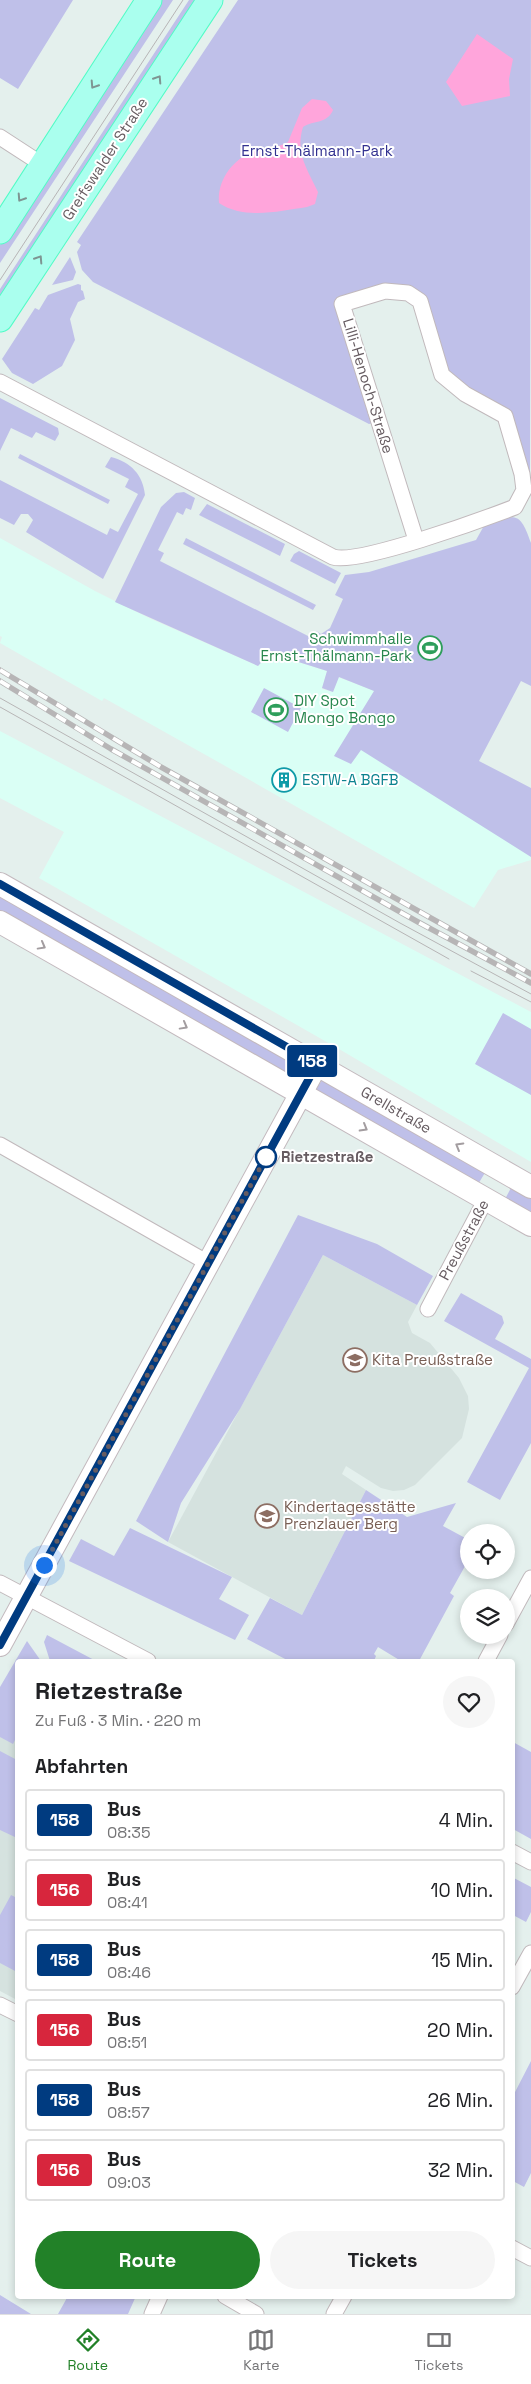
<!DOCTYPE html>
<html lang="de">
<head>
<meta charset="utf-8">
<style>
	:root { --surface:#fff; --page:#f6f6f6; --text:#202124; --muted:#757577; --line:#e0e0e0; --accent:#228128 }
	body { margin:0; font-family:"Space Grotesk",sans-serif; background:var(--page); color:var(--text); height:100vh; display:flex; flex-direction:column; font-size:19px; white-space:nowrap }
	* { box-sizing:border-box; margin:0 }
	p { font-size:16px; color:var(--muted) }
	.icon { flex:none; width:28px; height:28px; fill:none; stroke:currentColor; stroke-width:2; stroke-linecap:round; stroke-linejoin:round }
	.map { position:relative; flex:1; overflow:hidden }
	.panel { position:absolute; left:15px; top:1659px; width:500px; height:640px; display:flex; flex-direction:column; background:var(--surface); border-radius:5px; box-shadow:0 2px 8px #0003 }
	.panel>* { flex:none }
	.badge { padding:0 10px; border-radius:4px; font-size:18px; line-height:32px }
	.controls { position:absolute; left:460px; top:1524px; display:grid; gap:10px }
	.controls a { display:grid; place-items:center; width:55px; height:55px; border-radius:50%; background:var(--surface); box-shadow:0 2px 8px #0003; font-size:25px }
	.you { position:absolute; width:25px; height:25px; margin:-12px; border:4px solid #fff; border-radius:50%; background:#1a73e8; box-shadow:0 0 0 8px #1a73e833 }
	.map>.badge { position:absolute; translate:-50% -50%; box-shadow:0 0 0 2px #fff }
	h2 { padding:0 20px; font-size:19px; line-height:45px }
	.round { display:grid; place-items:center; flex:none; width:52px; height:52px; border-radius:26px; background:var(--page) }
	.headline { display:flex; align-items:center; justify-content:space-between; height:85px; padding:0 20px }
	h1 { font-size:24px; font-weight:700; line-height:38px }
	.button { display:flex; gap:10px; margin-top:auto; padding:10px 20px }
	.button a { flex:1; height:58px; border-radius:30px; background:var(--accent); color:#fff; font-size:20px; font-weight:700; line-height:58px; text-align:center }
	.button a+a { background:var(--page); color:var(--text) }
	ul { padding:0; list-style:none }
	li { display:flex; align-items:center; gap:15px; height:62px; margin:0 10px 8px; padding:0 10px; border:2px solid var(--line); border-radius:5px }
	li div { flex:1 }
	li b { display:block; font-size:19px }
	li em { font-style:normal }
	li .badge { min-width:55px; font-weight:700; text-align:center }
	.tab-bar { display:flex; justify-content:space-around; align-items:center; height:70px; border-top:1px solid var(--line); background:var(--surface); font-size:14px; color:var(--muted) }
	.tab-bar a { display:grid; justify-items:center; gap:2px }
	.tab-bar .selected { color:var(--accent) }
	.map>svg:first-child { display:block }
	.commercial { fill:#dafff5 }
	.education { fill:#d5e2df }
	.green { fill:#bfc0e9 }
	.water { fill:#ffa5db }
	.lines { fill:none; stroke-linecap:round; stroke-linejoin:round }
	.street-casing { stroke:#c1b9bc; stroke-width:17 }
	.secondary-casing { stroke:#c3b9be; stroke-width:24 }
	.primary-casing { stroke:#51fcc6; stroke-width:27 }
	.street { stroke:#fff; stroke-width:15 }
	.secondary { stroke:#fff; stroke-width:22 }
	.primary { stroke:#afe; stroke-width:25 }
	.tram { stroke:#b7b5b6; stroke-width:1 }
	.rail-casing { stroke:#b7b5b6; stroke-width:5.5 }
	.rail { stroke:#fff; stroke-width:4; stroke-dasharray:11; stroke-linecap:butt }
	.oneway { stroke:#7e9592 }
	.oneway2 { stroke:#a39da0 }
	.line-casing { stroke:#fff; stroke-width:11 }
	.line { stroke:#003b80; stroke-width:8 }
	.walk { stroke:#665c61; stroke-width:5; stroke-dasharray:0 9 }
	.stop-dot { fill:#fff; stroke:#003b80; stroke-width:2.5 }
	.labels { text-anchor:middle; stroke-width:4; stroke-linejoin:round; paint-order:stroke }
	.park-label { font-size:15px; fill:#323190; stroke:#fff }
	.street-label { font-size:15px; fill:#665c61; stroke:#fff }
	.leisure-label { font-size:15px; fill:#27864d; stroke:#fff; text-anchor:end }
	.culture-label { font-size:15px; fill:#0d838f; stroke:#fff; text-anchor:start }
	.stop-label { font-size:15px; font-weight:bold; fill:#665c61; stroke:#fff; text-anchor:start }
	.education-label { font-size:15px; fill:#785e54; stroke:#fff; text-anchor:start }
</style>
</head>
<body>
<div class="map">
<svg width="531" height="2314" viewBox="0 0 531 2314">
	<rect width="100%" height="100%" fill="#e4f0ed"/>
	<!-- commercial -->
	<path class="commercial" d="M0,538l95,53 56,28 107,47 12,-13 57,18 -5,18 11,3 5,-15 37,14 156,134v35l-33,10 -24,38 -254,-145 -116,-65 -2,3 -102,-58 2,-6 -2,-1z
		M0,731l531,281v150l-192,-113 -300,-171 25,-46 -64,-34z"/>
	<!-- education -->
	<path class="education" d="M323,1255l94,50 -9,17 4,11 18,10 29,35 9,18 1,13 -7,29 -47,47 -11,5 -11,1 -12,-3 -35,-22 -4,8 24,16 -64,125 -134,-73z
		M0,1687l17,3v310l-17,-9z"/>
	<!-- green -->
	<path class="green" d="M0,0h73l-55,89 -18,-11z
		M161,0h12l-173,263v-18z
		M189,0h11l-200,306v-17z
		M238,0h293l-1,476 -22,-65 -40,-22 -19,-18 -27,-75 -25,-12 -59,18 35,121 -4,1 -276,-142 -11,-12 -5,-18 4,-7 -4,-3z
		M70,257l6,15 -3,8 -21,5z
		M78,284l3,1v5l2,1 2,8 -7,3 -8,17 5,21 -13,26 -29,18 -21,-11 -10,-14 33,-51 4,2 9,-15z
		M0,398l58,30 1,6 -4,7 -19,-9 -4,6 -21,-10 -11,23z
		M20,454l90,46 -2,4 -90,-46z
		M111,457c20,5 32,18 34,38l-42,84 -77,-47 7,-12 -5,-6h-7l-7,11 -14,-7v-38l107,55 3,-7 8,4 20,-38 -13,-7 4,-8 -24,-12z
		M184,492l11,6 -4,12 -5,-2 -3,7 -6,-3 -19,38 6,3 -4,8 152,77 4,-7 5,3 9,-6 13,-29 -8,-4 10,-20 24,-3 107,-32 9,-16c31,-10 35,-13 46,19v143l-10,-5 -42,80 52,27v69l-170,-107 -10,14 -17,-8 40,-65 -35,-14 -6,15 -11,-4 5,-17 -57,-18 -12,13 -143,-64 46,-95 15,-14z
		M207,504l78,40 -5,12 -81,-41z
		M186,538l130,67 -3,5 -130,-66z
		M299,551l42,22 -6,11 -45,-23 4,-7z
		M264,688l37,20 -13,24 -37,-20z
		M0,895l299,172 -5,12 -294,-164z
		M503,1013l28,16v66l-56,-31z
		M322,1080l164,91 -9,15 -162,-95z
		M512,1186l19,11v19l-27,-15z
		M298,1215l79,29 56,32 -16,29 -94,-50 -83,154 -59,94 -13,39 -32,-21z
		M461,1293l41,23 2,7 -9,16 36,20v84l-31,57 -33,-18 62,-114 -85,-47z
		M366,1490l41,27 49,-14 -13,23 26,14v19l-19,34 4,3 -35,65h-18l-23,-14 -4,7 2,2 -2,5h-85l-42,-22 23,-41 32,17z
		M130,1528l102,49 -13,22 30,16 -14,25 -166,-79 12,-22 33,17z
		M47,1635l49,26h-46l-6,-19z
		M27,1641l14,20h-23l-1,79h-2l-2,4 -13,-7v-50z
		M513,1742l18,10v87l-18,-10z
		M0,1751l17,9v78l-17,-8z
		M512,1877l19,10v25l-5,10 -13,-7z
		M11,1895l6,3v74l-17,-9v-48z
		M531,2061v112l-7,14 -11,-6v-85z
		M0,2295l31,19h-31z
		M68,2296h68l-8,18h-70z"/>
	<!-- water -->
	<path class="water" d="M477,34l36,25 -4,20 1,17 -48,10 -16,-24z
		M312,99l14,2 7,9c-6,14 -19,10 -30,17 -8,26 4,42 15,65l-3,12 -8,3c-27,4 -63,13 -88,-4 -2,-23 14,-44 35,-52 12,-4 24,-3 34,-9l14,-34z"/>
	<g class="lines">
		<!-- street casing -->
		<g class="street-casing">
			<path id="street" d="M0,137l43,28
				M0,382l333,175c25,8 151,-38 182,-50l9,-17 -2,-16 -17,-58 -40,-22 -23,-19 -22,-74 -12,-8 -23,-2 -43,13 74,236
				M0,1145l208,118
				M428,1309l58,-110
				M0,1583l148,78
				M506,1624l25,-46
				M486,1661l14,-26
				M512,1852l19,10
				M512,1987l19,-34
				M0,2005l18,9
				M512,2248l19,10
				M225,2296l31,18
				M152,2314l8,-18
				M334,2314l10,-18"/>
		</g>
		<!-- secondary casing -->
		<g class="secondary-casing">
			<path id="secondary" d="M0,884l531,303
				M0,922l531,303
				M0,1645l317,-581"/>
		</g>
		<!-- primary casing -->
		<g class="primary-casing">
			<path id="primary" d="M0,231l149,-231
				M0,319l210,-319"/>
		</g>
		<!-- street -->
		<use href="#street" class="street"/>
		<!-- secondary -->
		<use href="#secondary" class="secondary"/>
		<!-- primary -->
		<use href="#primary" class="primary"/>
		<!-- tram -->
		<path class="tram" d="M0,280l183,-280
			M0,698l400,225 131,71
			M0,707l449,252
			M471,971l60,31"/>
		<!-- rail casing -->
		<g class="rail-casing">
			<path id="rail" d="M0,670l161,97 370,207
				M0,681l111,68 307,173 113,61"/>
		</g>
		<!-- rail -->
		<use href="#rail" class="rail"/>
	</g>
	<!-- one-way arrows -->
	<defs><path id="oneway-chevron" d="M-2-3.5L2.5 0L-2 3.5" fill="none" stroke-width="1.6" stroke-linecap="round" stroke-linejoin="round" transform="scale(1.25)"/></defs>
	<g class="oneway">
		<use href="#oneway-chevron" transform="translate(158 79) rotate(-57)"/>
		<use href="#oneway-chevron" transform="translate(94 85) rotate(123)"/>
		<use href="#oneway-chevron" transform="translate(21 198) rotate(123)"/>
		<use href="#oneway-chevron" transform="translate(39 259) rotate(-57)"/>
	</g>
	<g class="oneway2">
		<use href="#oneway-chevron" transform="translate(42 946) rotate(29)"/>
		<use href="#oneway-chevron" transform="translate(184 1026) rotate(29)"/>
		<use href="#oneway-chevron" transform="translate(364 1128) rotate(30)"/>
		<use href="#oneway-chevron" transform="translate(459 1146) rotate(-150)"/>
	</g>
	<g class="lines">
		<!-- line casing -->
		<g class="line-casing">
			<path id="line" d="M0,884l317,180 -317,581"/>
		</g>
		<!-- line -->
		<use href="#line" class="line"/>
		<!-- walk -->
		<path class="walk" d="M44,1565l222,-408"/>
	</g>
	<!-- icons -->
	<defs>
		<g id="stadium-ring" transform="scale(1.25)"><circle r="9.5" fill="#fff" stroke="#2e9e5b" stroke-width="1.5"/><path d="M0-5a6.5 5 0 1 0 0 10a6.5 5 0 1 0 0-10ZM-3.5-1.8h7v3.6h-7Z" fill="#2e9e5b"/></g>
		<g id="building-ring" transform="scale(1.25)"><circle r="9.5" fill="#fff" stroke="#0f9aa8" stroke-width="1.5"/><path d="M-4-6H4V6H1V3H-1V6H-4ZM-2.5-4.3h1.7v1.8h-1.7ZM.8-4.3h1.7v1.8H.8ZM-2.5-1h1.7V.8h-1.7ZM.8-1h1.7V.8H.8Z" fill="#0f9aa8"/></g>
		<g id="school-ring" transform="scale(1.25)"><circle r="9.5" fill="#fff" stroke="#8d6e63" stroke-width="1.5"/><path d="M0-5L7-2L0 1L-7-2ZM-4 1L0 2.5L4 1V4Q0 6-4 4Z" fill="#8d6e63"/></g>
	</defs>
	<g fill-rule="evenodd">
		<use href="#stadium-ring" x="430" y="648"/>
		<use href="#stadium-ring" x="276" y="710"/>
		<use href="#building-ring" x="284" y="780"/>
		<use href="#school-ring" x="355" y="1360"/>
		<use href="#school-ring" x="267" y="1516"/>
	</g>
	<!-- markers -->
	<circle class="stop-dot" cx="266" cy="1157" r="10"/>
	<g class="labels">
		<!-- park labels -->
		<g class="park-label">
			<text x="317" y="156">Ernst-Thälmann-Park</text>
		</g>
		<!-- street labels -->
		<g class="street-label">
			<text transform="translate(105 159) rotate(-57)" y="5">Greifswalder Straße</text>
			<text transform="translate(368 386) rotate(73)" y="5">Lilli-Henoch-Straße</text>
			<text transform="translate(396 1110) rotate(30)" y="5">Grellstraße</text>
			<text transform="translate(464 1240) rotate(-62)" y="5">Preußstraße</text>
		</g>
		<!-- leisure labels -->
		<g class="leisure-label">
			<text x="412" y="644">Schwimmhalle<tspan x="412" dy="17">Ernst-Thälmann-Park</tspan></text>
			<text x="294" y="706" text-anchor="start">DIY Spot<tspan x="294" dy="17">Mongo Bongo</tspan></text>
		</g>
		<!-- culture labels -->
		<g class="culture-label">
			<text x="302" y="785">ESTW-A BGFB</text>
		</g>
		<!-- stop labels -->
		<g class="stop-label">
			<text x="281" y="1162">Rietzestraße</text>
		</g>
		<!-- education labels -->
		<g class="education-label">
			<text x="372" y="1365">Kita Preußstraße</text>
			<text x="284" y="1512">Kindertagesstätte<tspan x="284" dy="17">Prenzlauer Berg</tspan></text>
		</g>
	</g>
</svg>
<div class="controls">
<a><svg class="icon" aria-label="locate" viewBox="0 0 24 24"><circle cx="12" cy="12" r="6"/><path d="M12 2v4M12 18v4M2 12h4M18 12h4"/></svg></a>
<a><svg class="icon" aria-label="layers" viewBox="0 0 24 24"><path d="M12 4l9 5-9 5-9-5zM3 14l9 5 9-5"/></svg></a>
</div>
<div class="you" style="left:44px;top:1565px"></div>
<b class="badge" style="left:312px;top:1061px;background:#003b80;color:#fff">158</b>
<section class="panel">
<div class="headline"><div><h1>Rietzestraße</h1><p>Zu Fuß · 3 Min. · 220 m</p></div><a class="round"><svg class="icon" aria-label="heart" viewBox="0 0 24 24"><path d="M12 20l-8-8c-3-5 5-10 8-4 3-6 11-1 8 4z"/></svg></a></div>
<h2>Abfahrten</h2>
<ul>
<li><span class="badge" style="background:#003b80;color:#fff">158</span><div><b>Bus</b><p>08:35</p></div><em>4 Min.</em></li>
<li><span class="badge" style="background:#d7263d;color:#fff">156</span><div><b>Bus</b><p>08:41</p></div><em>10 Min.</em></li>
<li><span class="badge" style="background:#003b80;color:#fff">158</span><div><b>Bus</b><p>08:46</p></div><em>15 Min.</em></li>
<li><span class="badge" style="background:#d7263d;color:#fff">156</span><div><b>Bus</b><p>08:51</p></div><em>20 Min.</em></li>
<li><span class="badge" style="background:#003b80;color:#fff">158</span><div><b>Bus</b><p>08:57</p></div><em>26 Min.</em></li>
<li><span class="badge" style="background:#d7263d;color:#fff">156</span><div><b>Bus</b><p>09:03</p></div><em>32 Min.</em></li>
</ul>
<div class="button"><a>Route</a><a>Tickets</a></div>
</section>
</div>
<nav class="tab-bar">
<a class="selected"><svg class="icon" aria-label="directions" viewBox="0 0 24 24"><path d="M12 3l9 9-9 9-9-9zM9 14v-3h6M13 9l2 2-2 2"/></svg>Route</a>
<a><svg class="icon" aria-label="map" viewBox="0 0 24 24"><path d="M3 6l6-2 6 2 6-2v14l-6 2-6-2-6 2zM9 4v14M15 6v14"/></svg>Karte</a>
<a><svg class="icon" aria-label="tickets" viewBox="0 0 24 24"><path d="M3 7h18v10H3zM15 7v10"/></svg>Tickets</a>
</nav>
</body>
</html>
